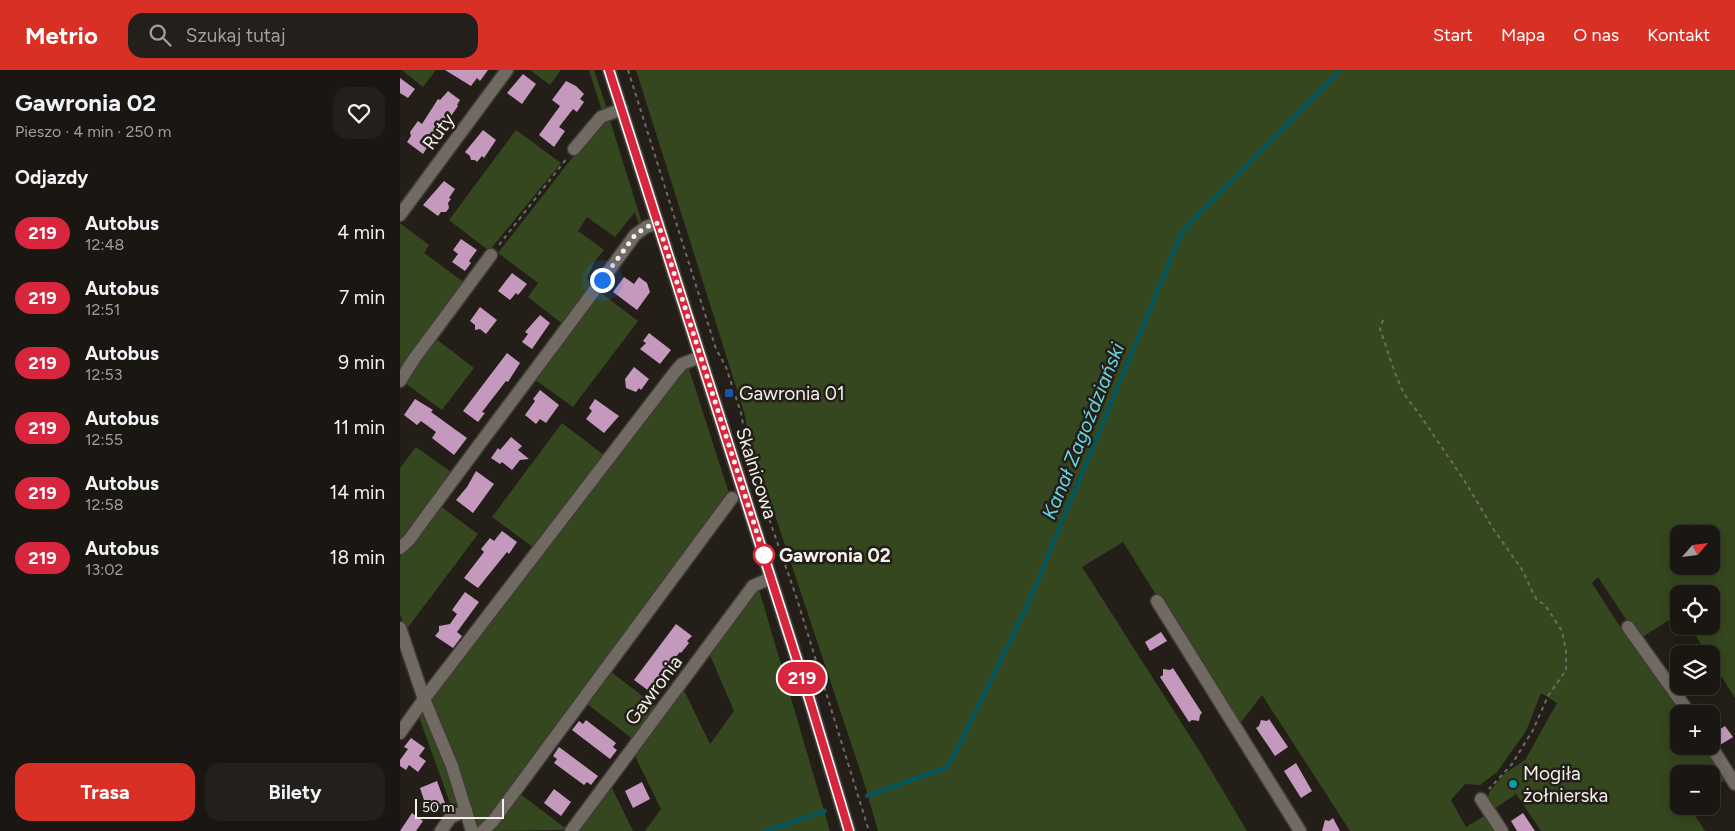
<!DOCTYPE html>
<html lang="pl">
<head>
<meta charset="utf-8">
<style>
	:root { --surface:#1a1611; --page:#231f1a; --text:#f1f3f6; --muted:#9f9f9f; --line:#383531; --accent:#d93025 }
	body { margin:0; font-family:Figtree,sans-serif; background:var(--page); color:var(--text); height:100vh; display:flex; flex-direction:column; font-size:19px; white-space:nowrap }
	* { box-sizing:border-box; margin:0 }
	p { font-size:16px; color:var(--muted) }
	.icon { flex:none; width:28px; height:28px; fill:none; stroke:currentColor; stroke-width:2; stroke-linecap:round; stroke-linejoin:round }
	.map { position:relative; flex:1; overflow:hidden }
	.drawer { display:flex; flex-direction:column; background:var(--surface); width:400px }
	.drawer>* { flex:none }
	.badge { padding:0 10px; border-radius:16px; font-size:18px; line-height:32px }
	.needle { width:32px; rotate:62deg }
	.tools { position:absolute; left:1270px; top:455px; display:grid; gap:10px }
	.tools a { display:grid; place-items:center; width:50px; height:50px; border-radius:10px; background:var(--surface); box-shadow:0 2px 12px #0003,0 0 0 1px var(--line); font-size:25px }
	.scale { position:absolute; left:15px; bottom:12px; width:89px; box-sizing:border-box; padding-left:5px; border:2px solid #f4f0ec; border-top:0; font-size:14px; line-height:18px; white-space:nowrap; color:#f4f0ec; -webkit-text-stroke:4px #231e17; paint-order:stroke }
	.you { position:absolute; width:25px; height:25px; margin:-12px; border:4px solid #fff; border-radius:50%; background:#1a73e8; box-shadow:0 0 0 8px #1a73e833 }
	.map>.badge { position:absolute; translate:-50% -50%; box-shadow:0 0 0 2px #fff }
	h2 { padding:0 15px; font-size:19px; line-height:45px }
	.round { display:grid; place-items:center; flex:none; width:52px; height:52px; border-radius:15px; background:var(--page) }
	.overview { display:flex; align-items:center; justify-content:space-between; height:85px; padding:0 15px }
	h1 { font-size:24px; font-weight:700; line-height:38px }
	.action { display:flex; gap:10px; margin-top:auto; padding:10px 15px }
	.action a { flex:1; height:58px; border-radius:15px; background:var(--accent); color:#fff; font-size:20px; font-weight:700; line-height:58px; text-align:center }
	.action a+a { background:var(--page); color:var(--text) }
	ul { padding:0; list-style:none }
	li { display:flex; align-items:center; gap:15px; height:65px; padding:0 15px }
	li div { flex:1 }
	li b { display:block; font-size:19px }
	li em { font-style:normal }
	li .badge { min-width:55px; font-weight:700; text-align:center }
	header { display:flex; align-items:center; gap:30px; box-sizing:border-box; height:70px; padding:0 25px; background:var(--accent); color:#fff }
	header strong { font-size:24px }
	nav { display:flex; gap:28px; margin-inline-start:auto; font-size:18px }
	.search { width:350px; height:45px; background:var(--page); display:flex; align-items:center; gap:12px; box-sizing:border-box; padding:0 18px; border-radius:15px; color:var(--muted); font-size:19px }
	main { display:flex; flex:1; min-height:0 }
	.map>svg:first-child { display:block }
	.green { fill:#35471e; fill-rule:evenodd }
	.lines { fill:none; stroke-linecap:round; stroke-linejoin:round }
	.stream { stroke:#005760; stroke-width:4 }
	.building { fill:#c599be }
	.minor-casing { stroke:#403b37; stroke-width:15 }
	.path { stroke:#6f6b65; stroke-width:2; stroke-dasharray:4 4; stroke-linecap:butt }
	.minor { stroke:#716a62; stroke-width:12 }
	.line-casing { stroke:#fff; stroke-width:11 }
	.line { stroke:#d7263d; stroke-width:8 }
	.walk { stroke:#f4f0ec; stroke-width:5; stroke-dasharray:0 9 }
	.transit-dot { fill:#1a4fb4; stroke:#231e17; stroke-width:2 }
	.stop-dot { fill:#fff; stroke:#d7263d; stroke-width:2.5 }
	.culture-dot { fill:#0f9aa8; stroke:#231e17; stroke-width:2 }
	.labels { text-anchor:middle; stroke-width:5; stroke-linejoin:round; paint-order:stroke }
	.street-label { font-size:19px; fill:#f4f0ec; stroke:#231e17 }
	.poi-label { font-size:19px; fill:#f4f0ec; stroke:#231e17; text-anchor:start }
	.stop-label { font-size:19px; font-weight:bold; fill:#f4f0ec; stroke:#231e17; text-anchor:start }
	.water-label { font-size:20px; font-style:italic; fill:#67d5e4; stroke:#231e17 }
</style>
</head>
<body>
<header>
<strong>Metrio</strong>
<div class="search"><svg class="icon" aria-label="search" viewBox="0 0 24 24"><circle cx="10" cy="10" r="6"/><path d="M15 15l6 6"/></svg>Szukaj tutaj</div>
<nav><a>Start</a><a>Mapa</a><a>O nas</a><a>Kontakt</a></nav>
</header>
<main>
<section class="drawer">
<div class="overview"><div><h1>Gawronia 02</h1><p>Pieszo · 4 min · 250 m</p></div><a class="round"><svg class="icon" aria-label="heart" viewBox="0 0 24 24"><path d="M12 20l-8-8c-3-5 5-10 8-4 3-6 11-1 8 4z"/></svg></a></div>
<h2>Odjazdy</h2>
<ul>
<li><span class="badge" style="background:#d7263d;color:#fff">219</span><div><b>Autobus</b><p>12:48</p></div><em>4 min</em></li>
<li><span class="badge" style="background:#d7263d;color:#fff">219</span><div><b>Autobus</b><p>12:51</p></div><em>7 min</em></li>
<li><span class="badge" style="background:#d7263d;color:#fff">219</span><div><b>Autobus</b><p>12:53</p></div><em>9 min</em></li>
<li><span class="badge" style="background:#d7263d;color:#fff">219</span><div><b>Autobus</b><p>12:55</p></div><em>11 min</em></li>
<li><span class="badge" style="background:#d7263d;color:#fff">219</span><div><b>Autobus</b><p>12:58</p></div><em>14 min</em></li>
<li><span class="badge" style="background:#d7263d;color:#fff">219</span><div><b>Autobus</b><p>13:02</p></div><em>18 min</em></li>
</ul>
<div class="action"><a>Trasa</a><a>Bilety</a></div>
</section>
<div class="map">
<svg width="1335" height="761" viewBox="0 0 1335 761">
	<rect width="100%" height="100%" fill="#231e17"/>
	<!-- green -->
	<path class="green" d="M2,0h34l-13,17z
		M130,0h31l-11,15z
		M189,0h5l13,39 -5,2z
		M236,0h1099v628l-24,-38v-6h-4l-17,-28h21v-32h-32v20l-40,25 -41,-62 -6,6 25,39 69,92h-7v32h26l20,34 -14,8v-14h-32v32h10l16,25h-164l-25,-37 -22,15 -7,-10 3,-8 14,-17 21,-14 32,-57 -16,-10 -15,38 -29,41 -17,13 -15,-1 -14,16 15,27 20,-12 11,16h-147l-88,-136 -24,31 -115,-184 -41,25 118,185 47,79h-369l-15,-52 -114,-342 -5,-25zM1279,464h32v32h-32z
		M209,47l33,106 -3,2 -4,-13 -20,25 -28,-20 -9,14 26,19 -9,11 -8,17 4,9 -27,38 -36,-28 10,-14 -40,-30 102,-131z
		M116,60l45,33 -72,88 -40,-31z
		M0,153l29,22 -5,8 41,30 -65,91z
		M200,222l38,29 -65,86 -39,-28z
		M35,268l39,30 -32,42 -40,-29z
		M288,296l41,127 -247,332 -7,1 -47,-127 255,-330z
		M162,353l42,32 -70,93 -42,-31z
		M16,377l35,25 -35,50 -16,18v-72z
		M39,435l39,29 -72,96 -6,-16v-57z
		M358,516l72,245h-185l16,-22 -28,-57 49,-66 28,58 24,-33 -25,-58z
		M210,601l48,37 -24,32 -48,-37z
		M21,643l4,1c9,20 35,71 30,91l-4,1 -32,-89z
		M210,714l23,47h-58z
		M119,723l49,37 -79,1z"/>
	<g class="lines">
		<!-- stream -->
		<path class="stream" d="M467,726l78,-28 9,-12 73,-150 155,-374 158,-162
			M366,761l59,-20"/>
	</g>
	<!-- building -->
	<path class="building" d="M45,0h43l-8,11 -3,-3 -6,8z
		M123,4l13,10 -14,20 -15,-11z
		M0,8l15,11 -7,9 -8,-5z
		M166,11l10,5 8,8 -4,5 4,3 -7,10 -4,-3 -14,18 6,4 -11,16 -15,-12 21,-29 -8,-6z
		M48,21l12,9 -3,5 1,1 -21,30 2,1 -5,8 -4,-2 -7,11 -16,-12 4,-6 -1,-4 8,-11 4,3 16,-25 2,1z
		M83,60l13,10 -12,18 -2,-2 -5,6 -2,-2h-4l-1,-4 -5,-4z
		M44,111l11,8 -6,9 2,1 -3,4 1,5 -3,4h-5l-3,4 -15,-11z
		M61,169l16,11 -8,11 2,2 -6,8 -13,-9 6,-8 -5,-4z
		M112,203l15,11 -9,11 -2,-2 -6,7 -12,-9z
		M224,207l10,7 5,-7 8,6 3,9 -13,18 -24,-18z
		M80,237l17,13 -11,14 -6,-5 -5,1v-5l-5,-4z
		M140,245l10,8 -18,26 -10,-7 6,-8 -3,-2z
		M249,263l22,17 -11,14 -20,-15 6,-6 -3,-2z
		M107,283l13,10 -12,19 -2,-1 -24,31 3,1 -7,9 -15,-11z
		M234,297l15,12 -8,11 -2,-2 -3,4 -10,-4 -1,-9z
		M140,320l19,15 -13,18 -6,-4 -4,5 -11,-9 10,-14 -2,-2z
		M15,329l18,11 -2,2 36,26 -13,17 -22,-17 4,-6 -15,-11 -4,4 -13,-10z
		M195,329l24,17 -15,17 -18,-14 6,-8 -3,-3z
		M111,367l11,9 -4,4 11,9 -9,1 -8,10 -10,-8 -2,2 -9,-6 7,-10 2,2z
		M76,401l18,13 -21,29 -17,-13 11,-13z
		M102,461l15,11 -8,12 -2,-2 -29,36 -14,-10 20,-26 -3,-3 9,-11 4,3z
		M65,522l14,10 -22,30 5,4 -9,12 -18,-12 4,-5v-5l11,-2 7,-10 -5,-4z
		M276,554l16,12 -5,5 2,2 -8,10 -1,-1 -5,6 -1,-1 -14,18 2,2 -4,5 -9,9 -15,-11z
		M761,562l6,9 -17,10 -5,-9z
		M773,598l29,45 -2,2 -1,6 -7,-1 -3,2 -29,-45 3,-2v-6l7,1z
		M869,649l19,28 -13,9 -19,-28 3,-2 2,-6 6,1z
		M186,650l30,23 -3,4 4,3 -7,9 -38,-29 7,-9 4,3z
		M1325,656l8,11 -13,8 -5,-6 -3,-1 -1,-3z
		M11,668l14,10 -6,8 7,5 -8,11 -9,-7 -3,5 -6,-4v-6l8,-11 -4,-2z
		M159,677l39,29 -7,9 -4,-3 -3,3 -30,-22 3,-4 -4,-3z
		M896,693l16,28 -11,7 -17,-27z
		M37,711l8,22 -18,6 -7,-21z
		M242,712l8,17 -17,9 -8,-17z
		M154,719l17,13 -10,14 -17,-13z
		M12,743l11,8 -7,10h-16z
		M1123,743l12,18h-18l-6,-10z
		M933,748l7,13h-18l3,-11 4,1z"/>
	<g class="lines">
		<!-- minor casing -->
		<g class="minor-casing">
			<path id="minor" d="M209,0l201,631 39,130
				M174,79l27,-32 21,-8
				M0,145l107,-145
				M0,311l14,-22 77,-104
				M0,478l9,-8c74,-102 152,-203 226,-305l11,-8 12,-4
				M757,531l143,230
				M1228,557l62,87
				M0,558l24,71 28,67 20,65
				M0,663l24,-34 251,-327 7,-8 18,-7
				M1311,676l24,38
				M1081,729l21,32
				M41,761l9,-13 16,-8
				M83,761l10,-10 239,-323
				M171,761l182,-245 18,-8"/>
		</g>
		<!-- path -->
		<path class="path" d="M228,0l88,279 10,18 15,46 10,54 45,129 73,235
			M99,175l68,-87
			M983,250l-3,9 15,44 9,21 16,21 44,65 30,50 29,41 8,18 6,11 8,5 17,26 4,20v19l-18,26 -15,34 -21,34 -23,25"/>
		<!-- minor -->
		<use href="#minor" class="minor"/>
	</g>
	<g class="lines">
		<!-- line casing -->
		<g class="line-casing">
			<path id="line" d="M209,0l201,631 39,130"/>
		</g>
		<!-- line -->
		<use href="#line" class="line"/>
		<!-- walk -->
		<path class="walk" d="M202,210l33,-45 11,-8 12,-4 107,335 -1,-3"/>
	</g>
	<!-- markers -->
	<rect class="transit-dot" x="324" y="318" width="10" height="10" rx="2.5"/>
	<circle class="stop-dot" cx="364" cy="485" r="10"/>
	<circle class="culture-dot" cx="1113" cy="714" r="5"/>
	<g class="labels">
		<!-- street labels -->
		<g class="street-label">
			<text transform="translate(38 61) rotate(-54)" y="7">Ruty</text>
			<text transform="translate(357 403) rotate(72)" y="7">Skalnicowa</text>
			<text transform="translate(253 620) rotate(-53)" y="7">Gawronia</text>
		</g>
		<!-- poi labels -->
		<g class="poi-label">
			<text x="339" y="330">Gawronia 01</text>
			<text x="1123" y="710">Mogiła<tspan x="1123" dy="22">żołnierska</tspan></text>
		</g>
		<!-- stop labels -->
		<g class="stop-label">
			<text x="379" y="492">Gawronia 02</text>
		</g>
		<!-- water labels -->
		<g class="water-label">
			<text transform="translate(683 361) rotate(-68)" y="7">Kanał Zagoździański</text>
		</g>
	</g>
</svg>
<div class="tools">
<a><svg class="needle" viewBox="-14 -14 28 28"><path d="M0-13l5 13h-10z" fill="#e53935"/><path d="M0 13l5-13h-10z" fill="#9f9f9f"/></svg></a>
<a><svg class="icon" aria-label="locate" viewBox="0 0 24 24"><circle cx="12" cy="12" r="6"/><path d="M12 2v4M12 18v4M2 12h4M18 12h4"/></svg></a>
<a><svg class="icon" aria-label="layers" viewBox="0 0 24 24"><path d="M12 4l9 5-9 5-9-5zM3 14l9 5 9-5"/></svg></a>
<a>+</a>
<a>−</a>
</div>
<div class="scale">50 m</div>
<div class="you" style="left:202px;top:210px"></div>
<b class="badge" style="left:402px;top:608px;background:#d7263d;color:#fff">219</b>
</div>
</main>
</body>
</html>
